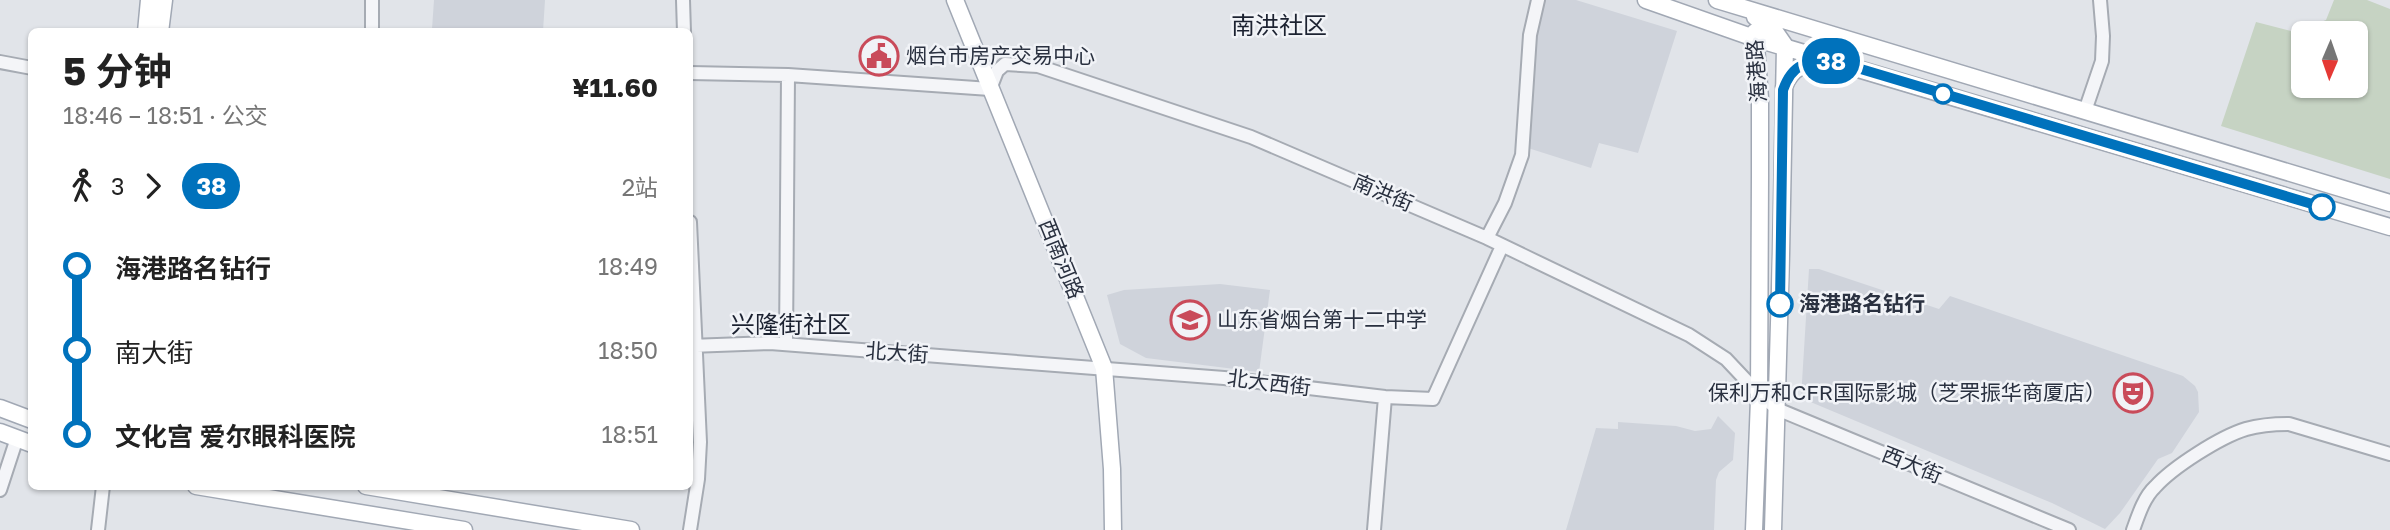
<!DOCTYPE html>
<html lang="zh">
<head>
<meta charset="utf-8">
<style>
	:root { --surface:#fff; --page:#f6f6f6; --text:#222; --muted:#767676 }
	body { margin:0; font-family:"Golos Text","Noto Sans SC",sans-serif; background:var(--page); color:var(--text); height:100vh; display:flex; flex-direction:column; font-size:26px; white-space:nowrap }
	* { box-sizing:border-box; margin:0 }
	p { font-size:23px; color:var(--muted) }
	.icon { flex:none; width:38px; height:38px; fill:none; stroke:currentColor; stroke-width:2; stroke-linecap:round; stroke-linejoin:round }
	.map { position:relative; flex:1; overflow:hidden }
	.details { position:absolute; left:28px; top:28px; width:665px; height:462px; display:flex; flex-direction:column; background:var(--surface); border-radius:10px; box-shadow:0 2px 5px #0004 }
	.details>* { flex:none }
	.badge { padding:0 14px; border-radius:23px; font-size:24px; line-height:46px }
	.needle { width:46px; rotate:182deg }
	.fabs { position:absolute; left:2291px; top:21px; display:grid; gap:14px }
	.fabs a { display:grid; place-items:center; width:77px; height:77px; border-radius:10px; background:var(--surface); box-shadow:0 2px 5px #0004; font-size:35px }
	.map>.badge { position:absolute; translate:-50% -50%; box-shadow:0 0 0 4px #fff }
	.legs { display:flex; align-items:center; gap:10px; height:77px; padding:0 35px; font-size:23px }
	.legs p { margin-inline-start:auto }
	.headline { display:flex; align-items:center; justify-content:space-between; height:119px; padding:0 35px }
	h1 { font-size:38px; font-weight:700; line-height:52px }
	ul { padding:0 35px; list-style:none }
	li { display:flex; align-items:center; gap:24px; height:84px; font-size:26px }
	li i { display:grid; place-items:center; width:10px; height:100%; margin:0 9px; background:currentColor }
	li i::after { content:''; width:18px; height:18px; margin:-9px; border:5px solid; border-radius:50%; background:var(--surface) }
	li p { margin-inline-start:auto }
	li:first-child i { background:linear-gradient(#0000 50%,currentColor 0) }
	li:last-child i { background:linear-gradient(currentColor 50%,#0000 0) }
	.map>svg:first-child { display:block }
	.built { fill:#cfd3db }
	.green { fill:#c6d3c3; fill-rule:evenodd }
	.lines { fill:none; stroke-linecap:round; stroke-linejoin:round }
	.minor-casing { stroke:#a6abb3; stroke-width:16 }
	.major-casing { stroke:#a1a8b4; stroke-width:19 }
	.minor { stroke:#f4f5f8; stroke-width:12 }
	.major { stroke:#fff; stroke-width:16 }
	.line-1-casing { stroke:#fff; stroke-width:16 }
	.line-1 { stroke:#0072bc; stroke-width:10 }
	.stop-1-dot { fill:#fff; stroke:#0072bc; stroke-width:3.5 }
	.labels { text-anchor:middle; stroke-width:5; stroke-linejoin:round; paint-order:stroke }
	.poi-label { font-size:21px; fill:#2a3140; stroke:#f1f3f7; text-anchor:start }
	.street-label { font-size:21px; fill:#2a3140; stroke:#f1f3f7 }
	.stop-label { font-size:21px; font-weight:bold; fill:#2a3140; stroke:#f1f3f7; text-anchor:start }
	.quarter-label { font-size:24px; fill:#1c2231; stroke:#f1f3f7 }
</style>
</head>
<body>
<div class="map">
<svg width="2390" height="530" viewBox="0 0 2390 530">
	<rect width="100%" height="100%" fill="#e1e4e9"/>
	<!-- built -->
	<path class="built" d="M434,0h111l-2,31 -111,-2z
		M1543,0h33l101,31 -39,122 -39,-10 -8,25 -63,-20 6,-113z
		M1809,269h10l120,40 11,-13 233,80 12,10 3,6 1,20 -27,41 -14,6 -38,54 -15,16 -53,-26 -251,-105z
		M1220,284l50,6 -11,82 -113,-14 -26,-14 -13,-49 17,-5z
		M1718,416l17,17 -2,27 -14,12 -3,8 -2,50h-148l30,-102 22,1v-7l58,4 19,5 16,-2z"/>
	<!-- green -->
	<path class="green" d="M2334,0h33l23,9v170l-169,-53 35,-104 39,10 31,-12zM2303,33h53v53h-53z"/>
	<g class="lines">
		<!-- minor casing -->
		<g class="minor-casing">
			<path id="minor" d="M372,0v32
				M683,0l1,32
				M0,62l32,6
				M690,73l98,2 202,14 7,-18 8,-7 33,2 213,71 236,101 202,97 37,24 33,35 18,15 292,121
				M2085,111l17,-50 1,-25 -3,-36
				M690,222l10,220 -2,37 -8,51
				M1487,238l18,-35 17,-48 8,-120 8,-35
				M786,344l2,-269
				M690,346l80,-3 454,35 161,19 48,2 69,-153
				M0,490l17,-52
				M98,530l5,-44
				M1374,530l11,-133
				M2133,530c5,-14 11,-33 22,-43 18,-20 65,-50 91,-58 14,-4 29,-5 43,-5l101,30"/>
		</g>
		<!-- major casing -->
		<g class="major-casing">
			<path id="major" d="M955,0l149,368 8,101 1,61
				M1646,0l111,39 633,188
				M1717,0l673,203
				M1755,17l21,16 9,13 -4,208 -8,276
				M146,32l3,-32
				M160,32l4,-32
				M1784,87c7,-20 22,-25 42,-26
				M0,408l32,12
				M0,432l32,12
				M196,486l268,44
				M366,486l265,44
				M1754,530l5,-131 1,-224v-76l-5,-67"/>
		</g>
		<!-- minor -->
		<use href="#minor" class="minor"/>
		<!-- major -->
		<use href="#major" class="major"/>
	</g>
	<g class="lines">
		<!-- line-1 casing -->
		<g class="line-1-casing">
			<path id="line-1" d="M1780,304l3,-214c10,-28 24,-28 51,-29l488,146"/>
		</g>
		<!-- line-1 -->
		<use href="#line-1" class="line-1"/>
	</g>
	<!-- icons -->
	<defs>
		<g id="civic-ring" transform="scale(2.0125)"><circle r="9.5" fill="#f1f3f7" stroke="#c94b5a" stroke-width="1.5"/><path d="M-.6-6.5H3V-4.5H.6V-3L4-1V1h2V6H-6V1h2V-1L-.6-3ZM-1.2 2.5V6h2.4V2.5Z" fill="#c94b5a"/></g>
		<g id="school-ring" transform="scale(2.0125)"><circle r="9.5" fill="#f1f3f7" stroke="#c94b5a" stroke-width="1.5"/><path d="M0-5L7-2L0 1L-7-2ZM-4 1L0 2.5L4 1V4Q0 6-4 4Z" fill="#c94b5a"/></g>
		<g id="theatre-ring" transform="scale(2.0125)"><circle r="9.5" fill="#f1f3f7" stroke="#c94b5a" stroke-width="1.5"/><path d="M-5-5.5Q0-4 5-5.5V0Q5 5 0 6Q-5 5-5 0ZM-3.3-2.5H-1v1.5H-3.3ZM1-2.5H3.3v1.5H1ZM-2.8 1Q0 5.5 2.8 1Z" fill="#c94b5a"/></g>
	</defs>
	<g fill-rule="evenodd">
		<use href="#civic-ring" x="879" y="56"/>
		<use href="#school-ring" x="1190" y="320"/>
		<use href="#theatre-ring" x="2133" y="393"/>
	</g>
	<!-- markers -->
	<g class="stop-1-dot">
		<circle cx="1943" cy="94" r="9"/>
		<circle cx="2322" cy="207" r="12"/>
		<circle cx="1780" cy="304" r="12"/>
	</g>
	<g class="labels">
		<!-- poi labels -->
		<g class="poi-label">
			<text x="906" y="63">烟台市房产交易中心</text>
			<text x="1217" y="327">山东省烟台第十二中学</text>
			<text x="2106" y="400" text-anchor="end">保利万和CFR国际影城（芝罘振华商厦店）</text>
		</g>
		<!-- street labels -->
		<g class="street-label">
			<text transform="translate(1757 71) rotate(-94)" y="7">海港路</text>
			<text transform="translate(1383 193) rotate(23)" y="7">南洪街</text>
			<text transform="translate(1061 259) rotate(68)" y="7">西南河路</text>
			<text transform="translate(897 353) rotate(4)" y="7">北大街</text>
			<text transform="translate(1269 383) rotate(7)" y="7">北大西街</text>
			<text transform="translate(1912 465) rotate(22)" y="7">西大街</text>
		</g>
		<!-- stop labels -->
		<g class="stop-label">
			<text x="1799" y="311">海港路名钻行</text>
		</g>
		<!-- quarter labels -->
		<g class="quarter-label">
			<text x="1279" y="34">南洪社区</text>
			<text x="791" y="333">兴隆街社区</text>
		</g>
	</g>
</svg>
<div class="fabs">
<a><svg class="needle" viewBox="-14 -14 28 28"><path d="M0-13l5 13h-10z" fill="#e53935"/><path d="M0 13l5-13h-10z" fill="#767676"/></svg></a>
</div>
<b class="badge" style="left:1831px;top:61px;background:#0072bc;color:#fff">38</b>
<section class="details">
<div class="headline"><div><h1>5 分钟</h1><p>18:46 – 18:51 · 公交</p></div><b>¥11.60</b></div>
<div class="legs"><svg class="icon" aria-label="walk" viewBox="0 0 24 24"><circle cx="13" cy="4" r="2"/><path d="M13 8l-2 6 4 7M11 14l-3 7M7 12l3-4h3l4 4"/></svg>3<svg class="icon" aria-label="forward" viewBox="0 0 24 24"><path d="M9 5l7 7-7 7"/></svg><b class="badge" style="background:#0072bc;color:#fff">38</b><p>2站</p></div>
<ul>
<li><i style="color:#0072bc"></i><b>海港路名钻行</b><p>18:49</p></li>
<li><i style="color:#0072bc"></i><span>南大街</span><p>18:50</p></li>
<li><i style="color:#0072bc"></i><b>文化宫 爱尔眼科医院</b><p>18:51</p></li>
</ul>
</section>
</div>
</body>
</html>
